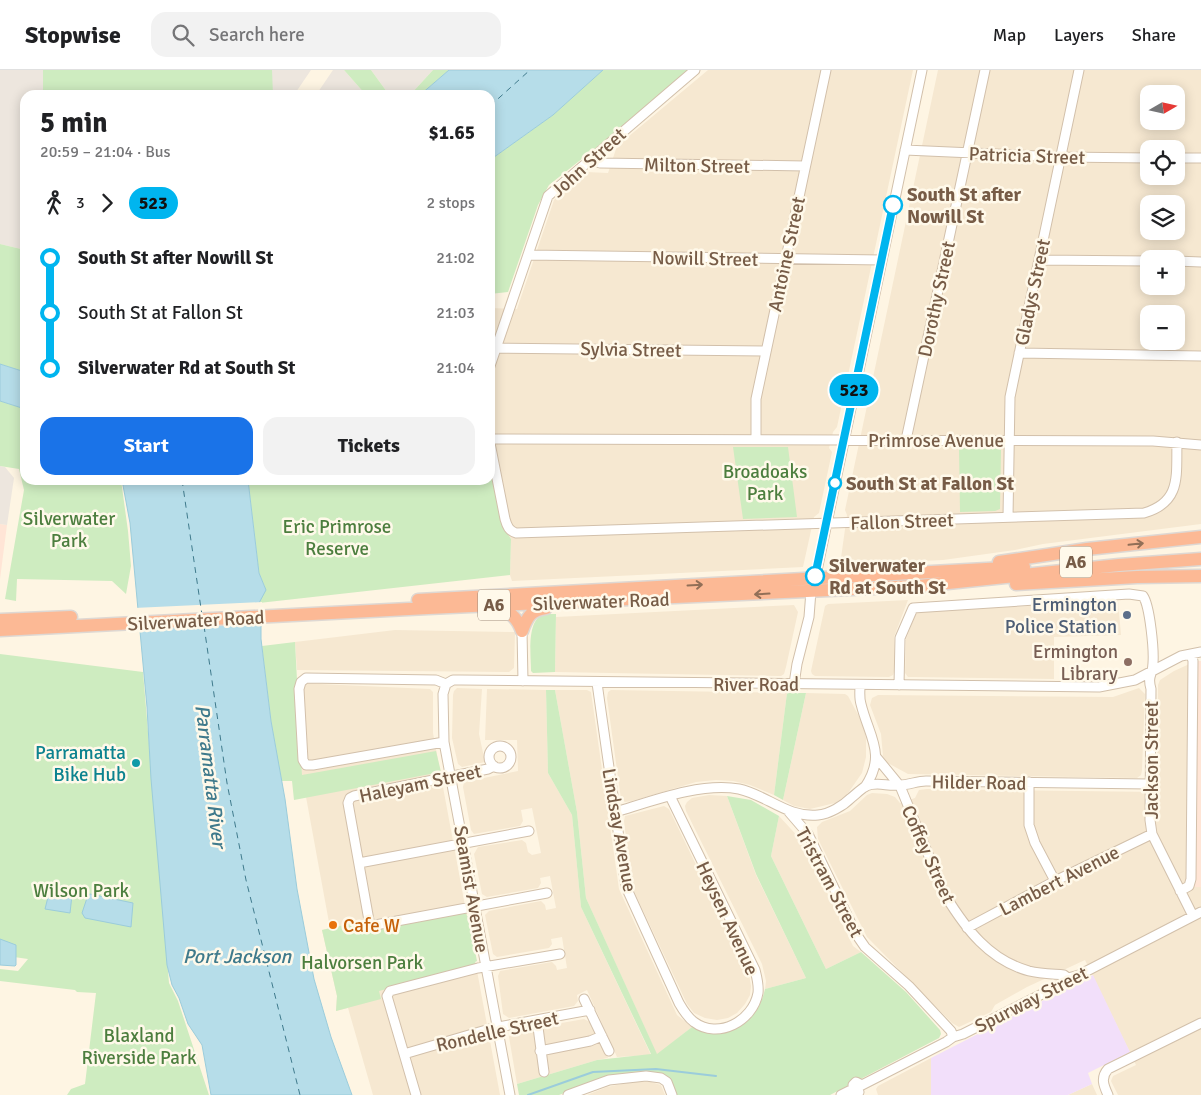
<!DOCTYPE html>
<html lang="en">
<head>
<meta charset="utf-8">
<style>
	:root { --surface:#fff; --page:#f2f2f2; --text:#202124; --muted:#757577; --line:#e0e0e0; --accent:#1a73e8 }
	body { margin:0; font-family:Signika,sans-serif; background:var(--page); color:var(--text); height:100vh; display:flex; flex-direction:column; font-size:19px; white-space:nowrap }
	* { box-sizing:border-box; margin:0 }
	p { font-size:16px; color:var(--muted) }
	.icon { flex:none; width:28px; height:28px; fill:none; stroke:currentColor; stroke-width:2; stroke-linecap:round; stroke-linejoin:round }
	.map { position:relative; flex:1; overflow:hidden }
	.details { position:absolute; left:20px; top:20px; width:475px; height:395px; display:flex; flex-direction:column; background:var(--surface); border-radius:15px; box-shadow:0 2px 12px #0003 }
	.details>* { flex:none }
	.badge { padding:0 10px; border-radius:16px; font-size:18px; line-height:32px }
	.needle { width:32px; rotate:81deg }
	.controls { position:absolute; left:1140px; top:15px; display:grid; gap:10px }
	.controls a { display:grid; place-items:center; width:45px; height:45px; border-radius:10px; background:var(--surface); box-shadow:0 2px 12px #0003; font-size:25px }
	.map>.badge { position:absolute; translate:-50% -50%; box-shadow:0 0 0 2px #fff }
	.legs { display:flex; align-items:center; gap:8px; height:55px; padding:0 20px; font-size:16px }
	.legs p { margin-inline-start:auto }
	.head { display:flex; align-items:center; justify-content:space-between; height:85px; padding:0 20px }
	h1 { font-size:28px; font-weight:800; line-height:38px }
	.action { display:flex; gap:10px; margin-top:auto; padding:10px 20px }
	.action a { flex:1; height:58px; border-radius:15px; background:var(--accent); color:#fff; font-size:20px; font-weight:800; line-height:58px; text-align:center }
	.action a+a { background:var(--page); color:var(--text) }
	ul { padding:0 20px; list-style:none }
	li { display:flex; align-items:center; gap:18px; height:55px; font-size:19px }
	li i { display:grid; place-items:center; width:8px; height:100%; margin:0 6px; background:currentColor }
	li i::after { content:''; width:12px; height:12px; margin:-6px; border:4px solid; border-radius:50%; background:var(--surface) }
	li p { margin-inline-start:auto }
	li:first-child i { background:linear-gradient(#0000 50%,currentColor 0) }
	li:last-child i { background:linear-gradient(currentColor 50%,#0000 0) }
	header { display:flex; align-items:center; gap:30px; box-sizing:border-box; height:70px; padding:0 25px; background:var(--surface); border-bottom:1px solid var(--line) }
	header strong { font-size:24px }
	nav { display:flex; gap:28px; margin-inline-start:auto; font-size:18px }
	.search { width:350px; height:45px; background:var(--page); display:flex; align-items:center; gap:12px; box-sizing:border-box; padding:0 18px; border-radius:15px; color:var(--muted); font-size:19px }
	.map>svg:first-child { display:block }
	.residential { fill:#f6e8d1; fill-rule:evenodd }
	.commercial { fill:#ffe5d6 }
	.industrial { fill:#ede6de }
	.education { fill:#f2dffa }
	.green { fill:#ceecc0 }
	.water { fill:#b6dde9; stroke:#9bccdb }
	.pier { fill:#fef5e3 }
	.lines { fill:none; stroke-linecap:round; stroke-linejoin:round }
	.stream { stroke:#9bccdb; stroke-width:2 }
	.ferry { stroke:#3f7a8c; stroke-width:1; stroke-dasharray:6 5; stroke-linecap:butt }
	.minor-casing { stroke:#d2c0ab; stroke-width:11 }
	.highway-casing { stroke:#ded8d3; stroke-width:15 }
	.minor { stroke:#fff; stroke-width:9 }
	.highway { stroke:#fcb995; stroke-width:12 }
	.oneway { stroke:#926f57 }
	.line-1-casing { stroke:#fff; stroke-width:11 }
	.line-1 { stroke:#00b5ef; stroke-width:8 }
	.stop-1-dot { fill:#fff; stroke:#00b5ef; stroke-width:2.5 }
	.service-dot { fill:#5c6f8a; stroke:#fff9ea; stroke-width:2 }
	.education-dot { fill:#8d6e63; stroke:#fff9ea; stroke-width:2 }
	.culture-dot { fill:#0f9aa8; stroke:#fff9ea; stroke-width:2 }
	.food-dot { fill:#e8710a; stroke:#fff9ea; stroke-width:2 }
	.labels { text-anchor:middle; stroke-width:5; stroke-linejoin:round; paint-order:stroke }
	.shield { fill:#fff9ea; stroke:#a08b78; stroke-width:1 }
	.shield-label { font-size:18px; font-weight:bold; fill:#775c47 }
	.street-label { font-size:19px; fill:#775c47; stroke:#fff9ea }
	.stop-label { font-size:19px; font-weight:bold; fill:#775c47; stroke:#fff9ea; text-anchor:start }
	.park-label { font-size:19px; fill:#4c7e3e; stroke:#fff9ea }
	.service-label { font-size:19px; fill:#4e5e75; stroke:#fff9ea; text-anchor:end }
	.education-label { font-size:19px; fill:#785e54; stroke:#fff9ea; text-anchor:end }
	.culture-label { font-size:19px; fill:#0d838f; stroke:#fff9ea; text-anchor:end }
	.food-label { font-size:19px; fill:#c56008; stroke:#fff9ea; text-anchor:start }
	.water-label { font-size:20px; font-style:italic; fill:#3f7a8c; stroke:#fff9ea }
</style>
</head>
<body>
<header>
<strong>Stopwise</strong>
<div class="search"><svg class="icon" aria-label="search" viewBox="0 0 24 24"><circle cx="10" cy="10" r="6"/><path d="M15 15l6 6"/></svg>Search here</div>
<nav><a>Map</a><a>Layers</a><a>Share</a></nav>
</header>
<div class="map">
<svg width="1201" height="1025" viewBox="0 0 1201 1025">
	<rect width="100%" height="100%" fill="#fef5e3"/>
	<!-- residential -->
	<path class="residential" d="M708,0h205l-76,357 -4,5 -4,16 3,4 -13,61 -5,4 -11,50 -291,14 -2,-6 1,-36 -9,-14 -12,-60v-157l27,1 37,-109 32,-28 22,1 8,-24 6,-7z
		M938,0h263v454l-158,20 -28,6 -72,10 -103,5 7,-50 -2,-5zM1149,24h27v27h-27zM1149,79h27v27h-27zM1149,134h27v27h-27zM1149,189h27v27h-27zM1149,244h27v27h-27z
		M908,530l-14,37 1,32 -2,6 -4,2 -74,-1 -3,-2 -1,-3 14,-65 3,-2z
		M1118,531l3,34 -67,2v42l-140,-2h-6l-3,-4 1,-34 10,-26 3,-1z
		M794,535l4,7 -12,55 -2,7 -3,2 -226,-4 1,-55z
		M395,560l120,2 -1,36 -5,4 -212,-2 -2,-28z
		M1196,591l-2,226h7v208h-83l-7,-14 2,-5 23,-11 -51,-105 -58,27 -32,18 -4,7 -32,15 -7,-4 -85,-86 -49,-98 -1,-12 5,-5 28,-11 17,-16 5,-2 15,1 8,3 5,6 15,-5 4,-8 8,-1 230,3 1,-107 2,-5 14,-9z
		M297,613l133,6 3,3v41l67,362h-127l-25,-87 -12,3 1,-15 -15,-66 8,-2 -28,-153z
		M457,618l25,1 -3,45 6,28 -23,5 -4,-3 -6,-26 1,-43 1,-4z
		M1139,618l6,6 -3,76 -1,5 -4,3 -229,-4 -22,-12 -3,-6 -2,-22 -11,-29 2,-7 6,-3 235,2z
		M487,619l59,1 2,83 24,42 9,92 70,148 -34,2 -30,-67 -10,5 1,6 -4,5 -65,12 -6,-4 -5,-38 2,-5 52,-9 4,4 1,4 10,-2 -5,-31 -11,2 1,5 -3,4 -52,9 -4,-3 -8,-39 4,-4 52,-10 4,4 1,5 10,-2 -6,-32 -10,2 1,5 -3,5 -51,9 -5,-3 -8,-40 4,-7 44,-7 4,3 2,9 4,3 9,-2 -9,-45 -11,2 2,11 -3,5 -46,8 -3,-4 -8,-43 1,-5 54,-11 -1,-31h-32z
		M555,620h32l4,2 28,197 58,126 15,12 -35,28 -71,-157 -9,-86z
		M611,620l176,3 -13,102 -24,-10 -17,-4 -17,-1 -20,2 -64,19 -7,1 -4,-3 -14,-101 1,-6z
		M806,623l39,1 3,2 14,26 4,16v19l-4,16 -16,23 -11,7 -25,6 -16,-3 -11,-6z
		M709,725l18,1 29,79 50,103 -41,11 1,-8 -4,-17 -76,-153 -1,-5 2,-4 5,-4z
		M664,736l5,3 80,165 2,12 -1,9 -5,9 -8,9 -9,5 -11,2 -12,-2 -11,-5 -7,-9 -55,-117 -8,-66 1,-5z
		M779,746l23,25 51,105 8,6 -35,17 -55,-113z
		M584,949l6,3 18,36 -11,2 -80,24 -8,-47 2,-5z
		M931,988v37h-53l-2,-6 2,-3z
		M632,1012h19l10,3 4,10h-78l20,-8z
		M1092,1014l5,11h-29z"/>
	<!-- commercial -->
	<path class="commercial" d="M0,454l7,1 -7,54z
		M1196,591h5v226h-7z"/>
	<!-- industrial -->
	<path class="industrial" d="M0,0h311l-17,25h-269v155l-25,-6z
		M333,0h11l22,25h-50z
		M371,0h62l-23,25h-28l5,-3z
		M0,396l5,1 9,11 -7,47 -7,-1z"/>
	<!-- education -->
	<path class="education" d="M1093,905l37,77 -42,21 4,11 -24,11h-137v-37z"/>
	<!-- green -->
	<path class="green" d="M43,0h229l1,25h-230z
		M344,0h27l16,22 -5,3h-16z
		M433,0h16l-29,25h-10z
		M603,0h86l-28,26 -112,89 -11,20 -30,87 -18,2v-134l63,-45z
		M0,174l25,6v122l-25,-8z
		M0,331l25,8v71h96l7,51 3,35 -5,28 -14,-13 -95,-2 -1,22 -11,-2 19,-109 -5,-21 -19,-3z
		M733,377h55l9,70 -54,2z
		M959,378h38l4,2 -1,59 -5,2 -35,1z
		M490,395l12,60 9,14 -1,36 -251,28 6,-16 -6,-14 -11,-93h242z
		M544,544h12l-1,58 -22,1 -2,-2c0,-16 -5,-51 13,-57z
		M295,572l7,133 134,-24 5,21 -147,28 -2,-19h-11l-10,-60 -9,-75z
		M0,584l143,18 26,311 9,18 31,94h-142l4,-6 14,-5 11,-91 -19,-1 -2,-2 -75,-9v-12l18,2 10,-12 -28,-4z
		M546,620h9l22,122 9,86 71,156 35,-27c35,15 65,-2 73,-38l41,-11 -50,-104 -29,-78 24,4 28,16 -8,40 55,113 35,-17 45,40 34,38 1,4 -2,4 -109,57h-154l-10,-17 -65,1 -42,16h-40l-2,-11 80,-24 54,-6 -70,-147 -9,-92 -24,-42z
		M787,623h19l-23,107 -9,-5z
		M466,843l1,3h1l9,45 -2,1 1,3 -97,26 2,8 -45,12 1,-15 -15,-66 40,-9 4,9z"/>
	<!-- water -->
	<path class="water" d="M449,0h154l-50,45 -63,45v-65h-70z
		M0,294l25,8v37l-25,-8z
		M122,410h126l11,93 7,17 -7,13 2,9v27l10,82 14,78 12,90 17,90 17,58 21,58h-141l-9,-50 -14,-21 -9,-26 -7,-13 -5,-20 -16,-186 -4,-72 -17,-184z
		M51,815l18,2 3,8 -2,18 -25,-4z
		M90,824l43,9 -2,24 -46,-9 -3,-5 6,-18z
		M0,869l16,6v20l-1,1 -15,-1z"/>
	<!-- pier -->
	<path class="pier" d="M262,532l1,21 -126,6 -3,-21z"/>
	<g class="lines">
		<!-- stream -->
		<path class="stream" d="M528,1025l65,-23 63,-3 60,7"/>
		<!-- ferry -->
		<path class="ferry" d="M490,36l40,-36
			M182,410l20,135
			M204,556l23,157 19,97 54,215"/>
		<!-- minor casing -->
		<g class="minor-casing">
			<path id="minor" d="M905,80l156,7 88,1
				M1176,88h25
				M590,89l10,4 205,3
				M528,185l354,5
				M1039,190l110,1
				M1176,191l25,1
				M496,278l270,3
				M1019,283l182,3
				M490,296l58,-170 147,-126
				M490,369l663,2 48,4
				M756,369v-40l70,-329
				M906,370l79,-370
				M490,373l15,76c2,7 4,12 11,14l628,-20c38,-11 32,-38 33,-71
				M1008,447l2,-120 69,-327
				M815,510l107,-510
				M522,561l1,50
				M597,613l29,204 53,116c4,7 8,14 15,19 24,18 59,-1 64,-29 1,-8 -1,-15 -3,-23l-85,-174
				M446,614l-3,10 1,48 66,353
				M794,614l3,-20 12,-47 2,-26
				M860,615c0,6 -1,13 1,19 8,33 26,50 4,83
				M899,615l1,-47 13,-30 216,-14 14,2c7,10 11,54 10,67 0,12 -6,12 -2,26l-1,131 2,14 41,82
				M444,672l-131,23h-7l-3,-5 -4,-71 2,-7 5,-4 130,2 10,4 7,-4h8l638,7 36,-7 46,-24 20,-4
				M489 687a11 11 0 1 1 22 0a11 11 0 1 1-22 0Z
				M877,688l23,28 45,109c21,34 44,65 84,76 12,3 24,3 35,4l4,3
				M494,696l-6,3 -134,27 -4,2 -2,5 22,123 177,-33
				M1029,712v43l6,18 20,38
				M616,742c36,-11 85,-30 123,-23 28,6 48,29 79,26 11,-1 25,-9 33,-17 5,-4 10,-9 15,-12 12,-5 22,1 34,-1 9,0 17,-4 26,-4l223,3
				M789,742l19,22 48,100 9,13 44,39 42,45 2,6
				M359,793l170,-32
				M1180,821l9,-5 2,-7 2,-218 -2,-7
				M967,858l88,-47 97,-47
				M584,929l25,52
				M537,950l7,52
				M540,981l50,-10 12,-5
				M404,984l89,-26 97,-18
				M862,1015l84,-43 7,-5 10,-3 95,-48 10,-8 11,-3 122,-63
				M859,1022l-5,-1 -1,-6 3,-3 6,3
				M416,1025l-29,-99 3,-5 88,-23 82,-14
				M568,1025l41,-15 37,-4 15,2 6,4 5,13
				M841,1025l12,-6
				M1108,1025c-4,-9 -8,-17 0,-26l93,-46"/>
		</g>
		<!-- highway casing -->
		<g class="highway-casing">
			<path id="highway" d="M999,492l88,-13 114,-12
				M1016,514l121,-7 64,-1
				M418,530l606,-33
				M496,537c14,5 21,10 26,24
				M0,550l71,-3
				M0,560l428,-22 491,-22 200,-21 82,-6
				M522,561c5,-14 9,-21 24,-23"/>
		</g>
		<!-- minor -->
		<use href="#minor" class="minor"/>
		<!-- highway -->
		<use href="#highway" class="highway"/>
	</g>
	<!-- one-way arrows -->
	<defs><path id="oneway-shaft" d="M-6 0H5M1.5-3L5.5 0L1.5 3" fill="none" stroke-width="1.6" stroke-linecap="round" stroke-linejoin="round" transform="scale(1.25)"/></defs>
	<g class="oneway">
		<use href="#oneway-shaft" transform="translate(1136 474) rotate(-6)"/>
		<use href="#oneway-shaft" transform="translate(695 515) rotate(-3)"/>
		<use href="#oneway-shaft" transform="translate(762 524) rotate(177)"/>
	</g>
	<g class="lines">
		<!-- line-1 casing -->
		<g class="line-1-casing">
			<path id="line-1" d="M815,506l78,-371"/>
		</g>
		<!-- line-1 -->
		<use href="#line-1" class="line-1"/>
	</g>
	<!-- markers -->
	<g class="stop-1-dot">
		<circle cx="893" cy="135" r="9"/>
		<circle cx="835" cy="413" r="6"/>
		<circle cx="815" cy="506" r="9"/>
	</g>
	<circle class="service-dot" cx="1127" cy="545" r="5"/>
	<circle class="education-dot" cx="1128" cy="592" r="5"/>
	<circle class="culture-dot" cx="136" cy="693" r="5"/>
	<circle class="food-dot" cx="333" cy="855" r="5"/>
	<g class="labels">
		<!-- shield labels -->
		<g class="shield">
			<rect x="1060" y="476.5" width="32" height="31" rx="4"/>
			<rect x="478" y="519.5" width="32" height="31" rx="4"/>
		</g>
		<g class="shield-label">
			<text x="1076" y="498">A6</text>
			<text x="494" y="541">A6</text>
		</g>
		<!-- street labels -->
		<g class="street-label">
			<text transform="translate(1027 85) rotate(2)" y="7">Patricia Street</text>
			<text transform="translate(588 92) rotate(-42)" y="7">John Street</text>
			<text transform="translate(697 95) rotate(1)" y="7">Milton Street</text>
			<text transform="translate(786 184) rotate(-78)" y="7">Antoine Street</text>
			<text transform="translate(705 188) rotate(1)" y="7">Nowill Street</text>
			<text transform="translate(1032 222) rotate(-78)" y="7">Gladys Street</text>
			<text transform="translate(936 229) rotate(-78)" y="7">Dorothy Street</text>
			<text transform="translate(631 279) rotate(1)" y="7">Sylvia Street</text>
			<text x="936" y="377">Primrose Avenue</text>
			<text transform="translate(902 451) rotate(-2)" y="7">Fallon Street</text>
			<text transform="translate(601 531) rotate(-2)" y="7">Silverwater Road</text>
			<text transform="translate(196 550) rotate(-3)" y="7">Silverwater Road</text>
			<text x="756" y="621">River Road</text>
			<text transform="translate(1151 690) rotate(-90)" y="7">Jackson Street</text>
			<text transform="translate(979 712) rotate(1)" y="7">Hilder Road</text>
			<text transform="translate(420 713) rotate(-12)" y="7">Haleyam Street</text>
			<text transform="translate(620 760) rotate(80)" y="7">Lindsay Avenue</text>
			<text transform="translate(929 784) rotate(66)" y="7">Coffey Street</text>
			<text transform="translate(1059 810) rotate(-27)" y="7">Lambert Avenue</text>
			<text transform="translate(830 812) rotate(62)" y="7">Tristram Street</text>
			<text transform="translate(472 819) rotate(80)" y="7">Seamist Avenue</text>
			<text transform="translate(728 848) rotate(65)" y="7">Heysen Avenue</text>
			<text transform="translate(1031 929) rotate(-27)" y="7">Spurway Street</text>
			<text transform="translate(497 961) rotate(-13)" y="7">Rondelle Street</text>
		</g>
		<!-- stop labels -->
		<g class="stop-label">
			<text x="907" y="131">South St after<tspan x="907" dy="22">Nowill St</tspan></text>
			<text x="846" y="420">South St at Fallon St</text>
			<text x="829" y="502">Silverwater<tspan x="829" dy="22">Rd at South St</tspan></text>
		</g>
		<!-- park labels -->
		<g class="park-label">
			<text x="765" y="408">Broadoaks<tspan x="765" dy="22">Park</tspan></text>
			<text x="69" y="455">Silverwater<tspan x="69" dy="22">Park</tspan></text>
			<text x="337" y="463">Eric Primrose<tspan x="337" dy="22">Reserve</tspan></text>
			<text x="81" y="827">Wilson Park</text>
			<text x="362" y="899">Halvorsen Park</text>
			<text x="139" y="972">Blaxland<tspan x="139" dy="22">Riverside Park</tspan></text>
		</g>
		<!-- service labels -->
		<g class="service-label">
			<text x="1117" y="541">Ermington<tspan x="1117" dy="22">Police Station</tspan></text>
		</g>
		<!-- education labels -->
		<g class="education-label">
			<text x="1118" y="588">Ermington<tspan x="1118" dy="22">Library</tspan></text>
		</g>
		<!-- culture labels -->
		<g class="culture-label">
			<text x="126" y="689">Parramatta<tspan x="126" dy="22">Bike Hub</tspan></text>
		</g>
		<!-- food labels -->
		<g class="food-label">
			<text x="343" y="862">Cafe W</text>
		</g>
		<!-- water labels -->
		<g class="water-label">
			<text transform="translate(211 706) rotate(83)" y="7">Parramatta River</text>
			<text x="237" y="893">Port Jackson</text>
		</g>
	</g>
</svg>
<div class="controls">
<a><svg class="needle" viewBox="-14 -14 28 28"><path d="M0-13l5 13h-10z" fill="#e53935"/><path d="M0 13l5-13h-10z" fill="#757577"/></svg></a>
<a><svg class="icon" aria-label="locate" viewBox="0 0 24 24"><circle cx="12" cy="12" r="6"/><path d="M12 2v4M12 18v4M2 12h4M18 12h4"/></svg></a>
<a><svg class="icon" aria-label="layers" viewBox="0 0 24 24"><path d="M12 4l9 5-9 5-9-5zM3 14l9 5 9-5"/></svg></a>
<a>+</a>
<a>−</a>
</div>
<b class="badge" style="left:854px;top:320px;background:#00b5ef;color:#111">523</b>
<section class="details">
<div class="head"><div><h1>5 min</h1><p>20:59 – 21:04 · Bus</p></div><b>$1.65</b></div>
<div class="legs"><svg class="icon" aria-label="walk" viewBox="0 0 24 24"><circle cx="13" cy="4" r="2"/><path d="M13 8l-2 6 4 7M11 14l-3 7M7 12l3-4h3l4 4"/></svg>3<svg class="icon" aria-label="forward" viewBox="0 0 24 24"><path d="M9 5l7 7-7 7"/></svg><b class="badge" style="background:#00b5ef;color:#111">523</b><p>2 stops</p></div>
<ul>
<li><i style="color:#00b5ef"></i><b>South St after Nowill St</b><p>21:02</p></li>
<li><i style="color:#00b5ef"></i><span>South St at Fallon St</span><p>21:03</p></li>
<li><i style="color:#00b5ef"></i><b>Silverwater Rd at South St</b><p>21:04</p></li>
</ul>
<div class="action"><a>Start</a><a>Tickets</a></div>
</section>
</div>
</body>
</html>
